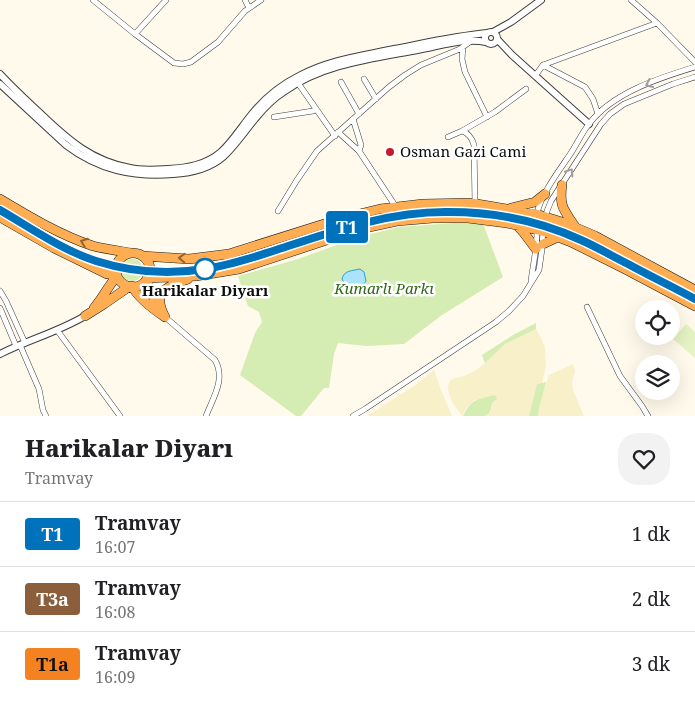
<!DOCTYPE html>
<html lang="tr">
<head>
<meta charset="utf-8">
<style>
	:root { --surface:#fff; --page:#f2f2f2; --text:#202124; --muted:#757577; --line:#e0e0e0 }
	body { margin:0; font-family:"Noto Serif",serif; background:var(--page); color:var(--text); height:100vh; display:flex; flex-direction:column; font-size:19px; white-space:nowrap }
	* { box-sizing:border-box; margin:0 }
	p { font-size:16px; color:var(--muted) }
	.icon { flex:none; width:28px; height:28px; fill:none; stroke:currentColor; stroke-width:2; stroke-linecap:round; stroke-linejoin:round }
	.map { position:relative; height:416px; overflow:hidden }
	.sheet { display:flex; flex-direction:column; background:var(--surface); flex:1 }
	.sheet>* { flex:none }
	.badge { padding:0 10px; border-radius:4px; font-size:18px; line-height:32px }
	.controls { position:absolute; left:635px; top:300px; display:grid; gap:10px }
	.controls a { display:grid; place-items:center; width:45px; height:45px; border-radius:50%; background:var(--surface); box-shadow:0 5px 20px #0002; font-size:25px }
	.map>.badge { position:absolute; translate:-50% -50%; box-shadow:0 0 0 2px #fff }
	.round { display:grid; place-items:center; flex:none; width:52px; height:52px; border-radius:20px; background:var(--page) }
	.headline { display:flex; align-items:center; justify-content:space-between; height:85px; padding:0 25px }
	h1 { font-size:24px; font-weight:800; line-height:38px }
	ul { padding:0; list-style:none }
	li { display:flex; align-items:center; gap:15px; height:65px; padding:0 25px; border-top:1px solid var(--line) }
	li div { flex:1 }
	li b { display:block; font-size:19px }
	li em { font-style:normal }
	li .badge { min-width:55px; font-weight:700; text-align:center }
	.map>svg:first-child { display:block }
	.farmland { fill:#f7f0c9 }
	.green { fill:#d5ecb2 }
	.pitch { fill:#e6f3c4 }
	.water { fill:#abe3fb; stroke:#2ca0d8 }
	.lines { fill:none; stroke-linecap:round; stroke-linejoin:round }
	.minor-casing { stroke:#3f3f3f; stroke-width:6 }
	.tertiary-casing { stroke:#3f3f3f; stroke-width:8 }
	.trunk-casing { stroke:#1d1d1d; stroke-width:10 }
	.minor { stroke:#fff; stroke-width:5 }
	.tertiary { stroke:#fff; stroke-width:6 }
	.trunk { stroke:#ffad52; stroke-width:9 }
	.tram { stroke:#c7192e; stroke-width:1 }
	.oneway { stroke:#9e9e9e }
	.oneway2 { stroke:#926532 }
	.line-casing { stroke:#fff; stroke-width:11 }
	.line { stroke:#0072bc; stroke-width:8 }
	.poi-dot { fill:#c7192e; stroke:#fff; stroke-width:2 }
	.stop-dot { fill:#fff; stroke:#0072bc; stroke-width:2.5 }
	.labels { text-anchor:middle; stroke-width:5; stroke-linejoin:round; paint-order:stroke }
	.poi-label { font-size:15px; fill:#0c0c0c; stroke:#fff; text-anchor:start }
	.park-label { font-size:15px; font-style:italic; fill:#2e6818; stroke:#fff }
	.stop-label { font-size:15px; font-weight:bold; fill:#0c0c0c; stroke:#fff }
</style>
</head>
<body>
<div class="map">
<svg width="695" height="416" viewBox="0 0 695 416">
	<rect width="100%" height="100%" fill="#fffaeb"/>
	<!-- farmland -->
	<path class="farmland" d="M536,329l5,9 4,10 1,18 -4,17 -5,1 -8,32h-44l4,-2 2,-4 2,-8 3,-3 -12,-1 -9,2 -8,7 -5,9 -10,-14 -4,-12 1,-8 3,-3 12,-3 11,-5 10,-8 20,-19z
		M573,364l2,7 -3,11 1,8 11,26h-46l1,-8 3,-12 7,-21z
		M434,370l7,20 11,26h-85l50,-32z"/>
	<!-- green -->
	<path class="green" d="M482,221l21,56 -61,38 -38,29 -38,2 -28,-3 -4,11 -5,34h-5l-23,28h-5l-56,-41 15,-42 7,-11 -3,-10 -11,-6 -10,-30 60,-17 61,-22 40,-10z
		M121 270a11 11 0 1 1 22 0a11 11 0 1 1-22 0Z
		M536,323v6l-31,15 -20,19 -3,-8 31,-20z
		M546,382l-7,26 -1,8h-9l8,-32z
		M495,395l2,4 -4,3c-3,6 -1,11 -8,14h-22c9,-18 14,-16 32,-21z"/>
	<!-- pitch -->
	<path class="pitch" d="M686,324l9,8v26l-22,-19z"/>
	<!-- water -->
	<path class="water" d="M360,269l4,3 2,9 -2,3 -14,3 -5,-2 -3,-6c2,-9 10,-8 18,-10z"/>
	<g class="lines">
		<!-- minor casing -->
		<g class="minor-casing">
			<path id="minor" d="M93,0l42,34 39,29 9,1 8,-2 27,-20 27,-31 16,-11
				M245,0l4,8
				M631,0l26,23 38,39
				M135,34l31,-34
				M463,47l-1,12 3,13 22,45
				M543,65l42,22 8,12 5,15
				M535,76l8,-11 114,-42
				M364,79l12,20
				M341,82l18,32
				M298,83l37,53
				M274,117l39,-6 3,-2
				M353,119l8,26 -2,6 37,56
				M462,131l33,-19 31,-23
				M338,132l21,19
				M448,137l14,-6c6,2 10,7 12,14l1,58
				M278,211l19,-31 20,-29 72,-64 16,-12 16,-10 39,-16 11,-8
				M531,281c2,-16 6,-33 6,-49 0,-6 -2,-14 0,-19 4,-18 21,-41 32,-57 7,-10 12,-22 20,-32 23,-31 70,-46 106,-57
				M0,291l6,10 19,42
				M587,307l33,69 22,30 6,10
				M0,308l16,38
				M165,317l50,43c11,19 -2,38 -9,56
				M57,330l63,86
				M20,345l19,44 4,21 3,6
				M353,416l12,-7 131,-87 13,-11 14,-15 16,-26 3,-21 1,-18 4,-20 4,-10 50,-77 9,-10 14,-10 49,-20 22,-7"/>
		</g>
		<!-- tertiary casing -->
		<g class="tertiary-casing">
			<path id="tertiary" d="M485 38a6 6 0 1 1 12 0a6 6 0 1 1-12 0Z
				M493,32l18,-10 30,-22
				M497,39l15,16 77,69
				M0,74c13,14 27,27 41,40 27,26 51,47 89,54 12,3 25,2 38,1 19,-1 38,-4 53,-17 12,-11 21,-26 31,-38 13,-16 29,-29 47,-38 30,-16 62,-20 95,-27 31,-6 62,-13 93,-16
				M0,84l66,61c33,25 67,32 107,29 18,-1 36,-5 50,-17 12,-11 21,-25 32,-38 8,-10 19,-21 30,-28 39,-28 92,-33 137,-42 21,-4 43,-11 64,-7
				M0,354c28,-14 58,-22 85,-38"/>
		</g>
		<!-- trunk casing -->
		<g class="trunk-casing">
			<path id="trunk" d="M562,185c-3,22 2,25 14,43
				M0,199c30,18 60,36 93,47 12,3 26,5 38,7
				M511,208l24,-6 10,-8
				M0,217l54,31 53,26h9
				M516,224l8,9 12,16
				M543,244l15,-7
				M116 270a17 17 0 1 1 34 0a17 17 0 1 1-34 0Z
				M142,256l47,3 40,-5 114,-36 37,-9 43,-5 48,-1 65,11 29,9 30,13 100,54
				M147,278l49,-2 43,-7 121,-40 37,-8 36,-3h35l39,5 36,8 28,11 56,28 68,36
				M146,280l13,29
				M132,286c7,13 21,23 33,31
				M94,308c9,-10 14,-22 23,-32
				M85,316l19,-12 26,-18
				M165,317c-14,-26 2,-30 23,-38"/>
		</g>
		<!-- minor -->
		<use href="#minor" class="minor"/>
		<!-- tertiary -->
		<use href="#tertiary" class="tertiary"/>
		<!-- trunk -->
		<use href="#trunk" class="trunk"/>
		<!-- tram -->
		<path class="tram" d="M0,207c42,25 84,52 133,60 75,13 139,-21 208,-42 37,-11 77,-17 116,-16 32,1 66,6 96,17 24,8 46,20 69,31 24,13 49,26 73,39"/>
	</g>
	<!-- one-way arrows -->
	<defs><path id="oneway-chevron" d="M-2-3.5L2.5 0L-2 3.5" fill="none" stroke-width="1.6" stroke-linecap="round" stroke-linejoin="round" transform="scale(1.25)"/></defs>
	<g class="oneway">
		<use href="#oneway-chevron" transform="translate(649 84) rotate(156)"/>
		<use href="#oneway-chevron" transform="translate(570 172) rotate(-58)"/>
	</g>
	<g class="oneway2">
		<use href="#oneway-chevron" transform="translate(84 242) rotate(-160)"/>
		<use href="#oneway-chevron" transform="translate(182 258) rotate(-178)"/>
	</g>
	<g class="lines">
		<!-- line casing -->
		<g class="line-casing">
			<path id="line" d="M0,210c31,18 62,40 96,51 35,11 72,14 108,8 24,-3 47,-11 69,-18 58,-19 115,-40 176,-39 45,0 91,9 132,28 16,7 31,16 47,24 22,12 45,23 67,35"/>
		</g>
		<!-- line -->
		<use href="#line" class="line"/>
	</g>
	<!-- markers -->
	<circle class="poi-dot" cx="390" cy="152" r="5"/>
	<circle class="stop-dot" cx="205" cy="269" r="10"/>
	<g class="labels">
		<!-- poi labels -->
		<g class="poi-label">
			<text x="400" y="157">Osman Gazi Cami</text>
		</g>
		<!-- park labels -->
		<g class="park-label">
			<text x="384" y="294">Kumarlı Parkı</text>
		</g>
		<!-- stop labels -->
		<g class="stop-label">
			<text x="205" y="296">Harikalar Diyarı</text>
		</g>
	</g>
</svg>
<div class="controls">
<a><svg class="icon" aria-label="locate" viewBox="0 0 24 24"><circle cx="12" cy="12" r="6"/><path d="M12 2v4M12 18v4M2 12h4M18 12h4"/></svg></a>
<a><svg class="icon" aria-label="layers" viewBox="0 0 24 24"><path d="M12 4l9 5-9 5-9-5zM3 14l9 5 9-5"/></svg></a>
</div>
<b class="badge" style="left:347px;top:227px;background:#0072bc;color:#fff">T1</b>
</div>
<section class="sheet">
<div class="headline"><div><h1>Harikalar Diyarı</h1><p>Tramvay</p></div><a class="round"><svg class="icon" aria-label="heart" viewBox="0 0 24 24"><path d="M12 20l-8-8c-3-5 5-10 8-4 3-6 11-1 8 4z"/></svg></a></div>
<ul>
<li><span class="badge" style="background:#0072bc;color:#fff">T1</span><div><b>Tramvay</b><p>16:07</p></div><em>1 dk</em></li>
<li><span class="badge" style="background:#8b5e3c;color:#fff">T3a</span><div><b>Tramvay</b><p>16:08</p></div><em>2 dk</em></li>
<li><span class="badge" style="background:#f58220;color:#111">T1a</span><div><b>Tramvay</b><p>16:09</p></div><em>3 dk</em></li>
</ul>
</section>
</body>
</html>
